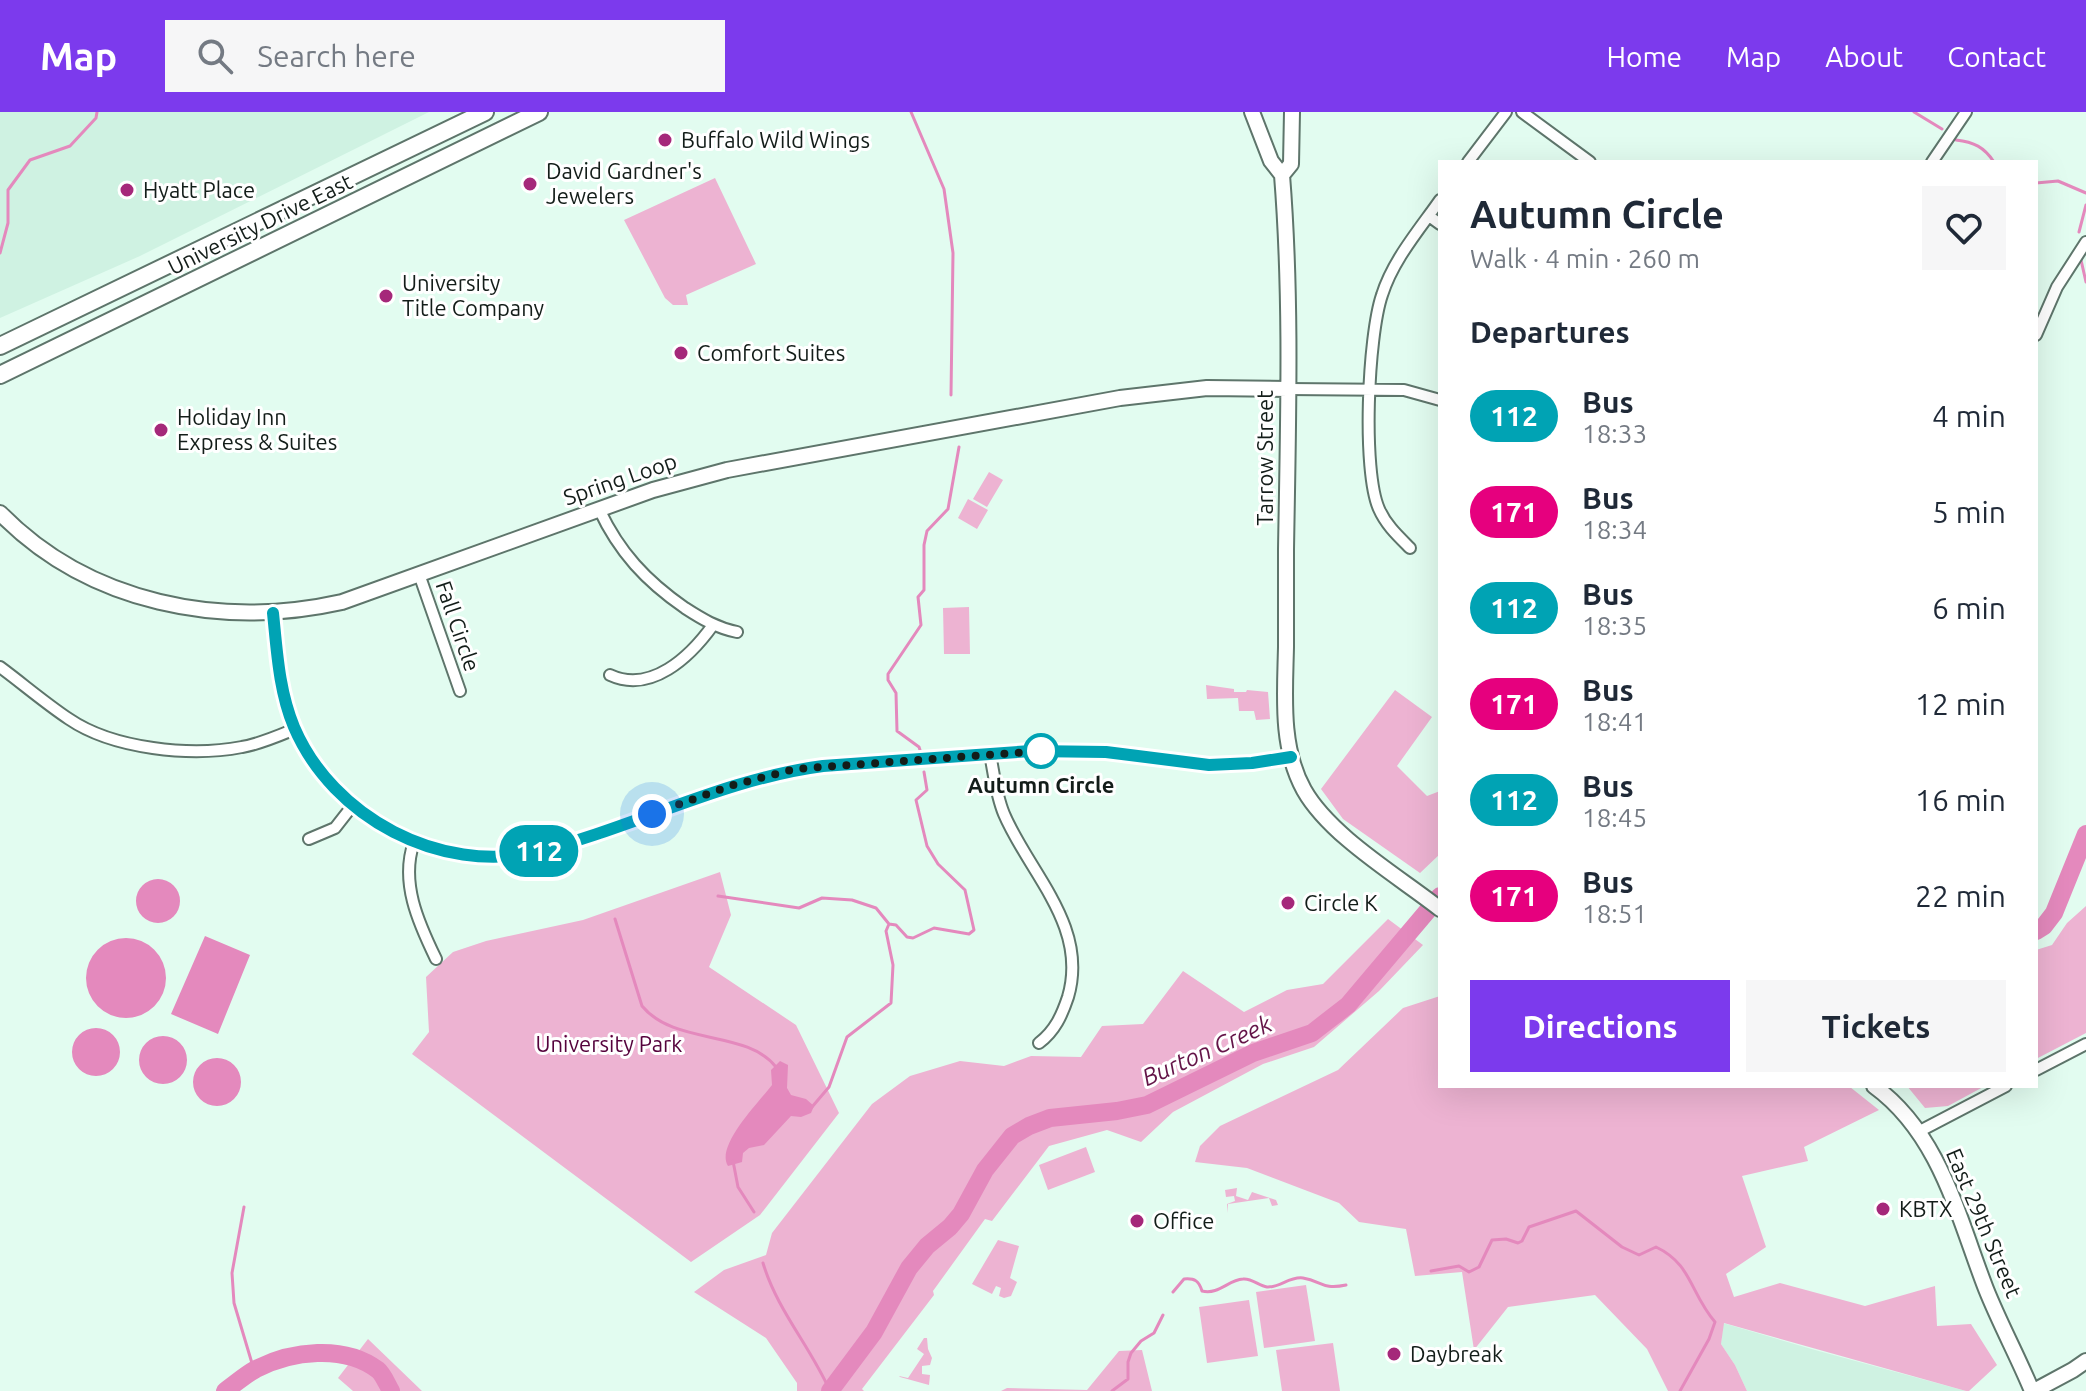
<!DOCTYPE html>
<html lang="en">
<head>
<meta charset="utf-8">
<style>
	:root { --surface:#fff; --page:#f6f6f7; --text:#1f2937; --muted:#747a83; --accent:#7c3aed }
	body { margin:0; font-family:Ubuntu,sans-serif; background:var(--page); color:var(--text); height:100vh; display:flex; flex-direction:column; font-size:30px; white-space:nowrap }
	* { box-sizing:border-box; margin:0 }
	p { font-size:26px; color:var(--muted) }
	.icon { flex:none; width:44px; height:44px; fill:none; stroke:currentColor; stroke-width:2; stroke-linecap:round; stroke-linejoin:round }
	.map { position:relative; flex:1; overflow:hidden }
	.drawer { position:absolute; left:1438px; top:48px; width:600px; height:928px; display:flex; flex-direction:column; background:var(--surface); border-radius:0px; box-shadow:0 8px 32px #0002 }
	.drawer>* { flex:none }
	.badge { padding:0 16px; border-radius:26px; font-size:28px; line-height:52px }
	.you { position:absolute; width:40px; height:40px; margin:-20px; border:6px solid #fff; border-radius:50%; background:#1a73e8; box-shadow:0 0 0 12px #1a73e833 }
	.map>.badge { position:absolute; translate:-50% -50%; box-shadow:0 0 0 4px #fff }
	h2 { padding:0 32px; font-size:30px; line-height:72px }
	.round { display:grid; place-items:center; flex:none; width:84px; height:84px; border-radius:0px; background:var(--page) }
	.head { display:flex; align-items:center; justify-content:space-between; height:136px; padding:0 32px }
	h1 { font-size:38px; font-weight:700; line-height:60px }
	.action { display:flex; gap:16px; margin-top:auto; padding:16px 32px }
	.action a { flex:1; height:92px; border-radius:0px; background:var(--accent); color:#fff; font-size:32px; font-weight:700; line-height:92px; text-align:center }
	.action a+a { background:var(--page); color:var(--text) }
	ul { padding:0; list-style:none }
	li { display:flex; align-items:center; gap:24px; height:96px; padding:0 32px }
	li div { flex:1 }
	li b { display:block; font-size:30px }
	li em { font-style:normal }
	li .badge { min-width:88px; font-weight:700; text-align:center }
	header { display:flex; align-items:center; gap:48px; box-sizing:border-box; height:112px; padding:0 40px; background:var(--accent); color:#fff }
	header strong { font-size:38px }
	nav { display:flex; gap:44px; margin-inline-start:auto; font-size:28px }
	.search { width:560px; height:72px; background:var(--page); display:flex; align-items:center; gap:20px; box-sizing:border-box; padding:0 28px; border-radius:0px; color:var(--muted); font-size:30px }
	.map>svg:first-child { display:block }
	.built { fill:#cff2e2 }
	.green { fill:#edb3d2 }
	.water { fill:#e489bd }
	.lines { fill:none; stroke-linecap:round; stroke-linejoin:round }
	.stream { stroke:#e489bd; stroke-width:3 }
	.river { stroke:#e489bd; stroke-width:18 }
	.street-casing { stroke:#5e756b; stroke-width:14 }
	.secondary-casing { stroke:#5e756b; stroke-width:18 }
	.primary-casing { stroke:#5e756b; stroke-width:20 }
	.street { stroke:#fff; stroke-width:10 }
	.secondary { stroke:#fff; stroke-width:14 }
	.primary { stroke:#fff; stroke-width:16 }
	.line-casing { stroke:#fff; stroke-width:18 }
	.line { stroke:#00a3b4; stroke-width:12 }
	.walk { stroke:#131d19; stroke-width:8; stroke-dasharray:0 14.4 }
	.poi-dot { fill:#a5287a; stroke:#fff; stroke-width:3 }
	.stop-dot { fill:#fff; stroke:#00a3b4; stroke-width:4 }
	.labels { text-anchor:middle; stroke-width:6; stroke-linejoin:round; paint-order:stroke }
	.poi-label { font-size:22px; fill:#131d19; stroke:#fff; text-anchor:start }
	.street-label { font-size:22px; fill:#131d19; stroke:#fff }
	.stop-label { font-size:22px; font-weight:bold; fill:#131d19; stroke:#fff }
	.park-label { font-size:22px; fill:#55023c; stroke:#fff }
	.water-label { font-size:24px; font-style:italic; fill:#641448; stroke:#fff }
</style>
</head>
<body>
<header>
<strong>Map</strong>
<div class="search"><svg class="icon" aria-label="search" viewBox="0 0 24 24"><circle cx="10" cy="10" r="6"/><path d="M15 15l6 6"/></svg>Search here</div>
<nav><a>Home</a><a>Map</a><a>About</a><a>Contact</a></nav>
</header>
<div class="map">
<svg width="2086" height="1279" viewBox="0 0 2086 1279">
	<rect width="100%" height="100%" fill="#e2fcf0"/>
	<!-- built -->
	<path class="built" d="M0,0h429l-289,144 -140,62z
		M1723,1211l92,27 151,41h-219l-12,-26 -14,-21z"/>
	<!-- green -->
	<path class="green" d="M715,66l41,86 -70,31 2,10h-15l-8,-7 -41,-78z
		M989,360l14,8 -16,27 -14,-8z
		M968,387l20,11 -11,19 -19,-11z
		M969,495l1,47h-26l-1,-46z
		M1206,573l28,4v3h12l1,-2 21,2 2,27 -14,1 -2,-9h-15l-1,-13 -31,1z
		M1395,578l37,27 -35,49 30,30 13,-5v63l-20,19 -77,-54 -22,-30z
		M720,760l11,43 -22,52 87,58 43,88 -79,102 -69,47 -279,-208 17,-22 -3,-55 27,-25 33,-11 97,-21z
		M2086,794v127l-50,26v-109l16,-5 15,-22z
		M1388,807l35,26 -44,46 -65,56 -51,17 -90,48 -32,30 -34,-12 -58,16 -57,75 -7,-2 -52,72 1,4 -72,94 2,2h-67v-8l-31,-45 -72,-46 30,-22 42,-15 6,-22 100,-129 38,-28 50,-15 44,5 27,-10 50,1 21,-31 41,-2 40,-53 61,41 43,-22 36,-6z
		M1440,884v90l410,1 29,23 -75,37 4,14 -66,15 24,71 -40,27 8,23 46,-14 85,23 70,-20 2,40 34,-2 26,41 -28,26h-3l-242,-68 -3,21 14,21 12,26h-79l-21,-42 -52,-54 -87,12 -34,43 -12,-78 -47,4 -9,-47 -47,-7 -20,-19 -92,-35 -52,-6 5,-16 20,-20 118,-56 65,-62z
		M1907,974h78l-37,20 -23,2z
		M1086,1035l9,25 -47,18 -9,-25z
		M1237,1076l-1,8 12,4 4,-8 24,8 2,5 -6,1 -3,-8 -41,6v9l-1,-9 8,-3 -1,-5 -8,1 -1,-7z
		M998,1128l21,6 -9,32 7,4 -6,14 -7,2 -5,-2 2,-8 -5,-2 -4,8 -20,-10z
		M1306,1173l9,56 -51,7 -8,-56z
		M1249,1188l9,56 -51,7 -8,-56z
		M924,1226h3l1,11 4,9 -2,7 -8,1v8l8,1 -1,10 -29,-8 -1,-1 9,2 16,-24 -7,-5z
		M368,1227l54,52h-69l-15,-13z
		M1333,1231l7,48h-58l-6,-41z
		M1142,1238l10,41h-151l6,-3 80,2 32,-39z"/>
	<!-- water -->
	<path class="water" d="M136 789a22 22 0 1 1 44 0a22 22 0 1 1-44 0Z
		M205,824l45,19 -32,79 -47,-20z
		M86 866a40 40 0 1 1 80 0a40 40 0 1 1-80 0Z
		M72 940a24 24 0 1 1 48 0a24 24 0 1 1-48 0Z
		M139 948a24 24 0 1 1 48 0a24 24 0 1 1-48 0Z
		M193 970a24 24 0 1 1 48 0a24 24 0 1 1-48 0Z
		M780,949l8,4 -1,23 4,7 15,4 8,7 -3,7 -10,4 -10,-1 -27,29 -15,3 -6,5 -1,9 -14,4c-13,-20 31,-64 44,-81l-1,-15z"/>
	<g class="lines">
		<!-- stream -->
		<path class="stream" d="M911,0l33,77 9,64 -2,142
			M1914,0l28,17
			M1956,28c18,2 28,7 38,22
			M2036,71l22,-2 28,12
			M2079,120l7,-27
			M0,141l8,-30v-33l22,-30 40,-14 26,-28 1,-6
			M2081,148l5,22
			M920,638l-1,-3 -22,-16 -1,-38 -8,-13v-6l33,-49 -3,-28 6,-7v-45l3,-14 21,-22 11,-62
			M718,784l81,12 23,-10 30,2 24,8 13,16 7,1 11,12 6,1 21,-10 35,6 5,-4 -9,-40 -27,-26 -11,-18 -11,-46 11,-10 -3,-18
			M615,807l27,87c33,40 104,23 134,61
			M812,995l17,-20 18,-50 44,-34 2,-38 -7,-34 3,-7
			M733,1049l5,26 16,25
			M244,1095l-12,66 2,30 20,67
			M763,1151c14,47 47,83 67,128
			M1431,1159l28,-5 10,6 10,-5 13,-27 14,-1 12,4 4,-2 7,-14 47,-16 46,36 17,8 17,-8c36,17 34,46 59,75l-6,17 -29,52
			M1173,1180l11,-13c11,-1 15,2 18,12 17,4 26,-11 41,-12 9,-1 16,7 24,8 12,1 23,-11 36,-9 19,3 19,12 43,7
			M1112,1279l16,-12v-17l3,-9 10,-12 13,-8 9,-18"/>
		<!-- river -->
		<path class="river" d="M2036,819l8,-5 10,-13 32,-79
			M225,1279c10,-7 20,-16 31,-22 35,-18 88,-25 122,1 5,4 9,14 13,21
			M830,1279l44,-59 35,-64 18,-22 23,-19 11,-13 24,-44 27,-34 17,-10 21,-8 67,-7 30,-6 106,-52 59,-20 36,-28 92,-109"/>
		<!-- street casing -->
		<g class="street-casing">
			<path id="street" d="M1522,0l68,50
				M1468,50l38,-50
				M1932,50l34,-50
				M1429,104l11,8
				M2036,223l21,-48 29,-45
				M1288,277l116,1 36,10
				M599,397c20,43 47,72 86,99 17,11 32,20 52,24
				M1410,436c-12,-12 -24,-23 -31,-39 -17,-38 -11,-173 3,-214 11,-35 37,-65 58,-95
				M419,462l41,117
				M273,501c3,39 6,77 21,113 35,86 136,144 227,129 30,-4 59,-17 87,-26 71,-24 140,-53 215,-63l208,-15 75,1 103,13 58,-3 24,-5
				M0,555c23,17 45,36 69,52 44,30 122,38 173,28 18,-3 36,-11 53,-18
				M610,563c41,19 80,-18 103,-50
				M990,642c4,20 6,41 14,60 25,59 85,112 64,183 -6,18 -13,34 -29,46
				M309,727l26,-11 18,-23
				M414,730c-14,40 4,80 22,117
				M2036,958l50,-26
				M1918,1020l88,-46"/>
		</g>
		<!-- secondary casing -->
		<g class="secondary-casing">
			<path id="secondary" d="M1252,0l19,49 11,14
				M1292,0l-1,52 -9,11c10,125 6,250 4,375 0,33 0,65 0,97 -1,47 -6,100 18,143 26,46 94,86 136,119
				M0,401c89,91 221,116 342,89l311,-112 74,-20 393,-72 87,-10 81,1
				M1874,974c66,48 84,131 112,203 14,35 32,68 46,102
				M2034,1279l39,-21 13,-9"/>
		</g>
		<!-- primary casing -->
		<g class="primary-casing">
			<path id="primary" d="M0,234l485,-234
				M0,263l539,-263"/>
		</g>
		<!-- street -->
		<use href="#street" class="street"/>
		<!-- secondary -->
		<use href="#secondary" class="secondary"/>
		<!-- primary -->
		<use href="#primary" class="primary"/>
	</g>
	<g class="lines">
		<!-- line casing -->
		<g class="line-casing">
			<path id="line" d="M273,501c4,39 6,78 21,114 39,91 146,147 242,125 97,-24 187,-73 287,-86l208,-15 75,1 103,13 43,-2 39,-6"/>
		</g>
		<!-- line -->
		<use href="#line" class="line"/>
		<!-- walk -->
		<path class="walk" d="M652,702l78,-28 65,-17 246,-18"/>
	</g>
	<!-- markers -->
	<g class="poi-dot">
		<circle cx="665" cy="28" r="8"/>
		<circle cx="530" cy="72" r="8"/>
		<circle cx="127" cy="78" r="8"/>
		<circle cx="386" cy="184" r="8"/>
		<circle cx="681" cy="241" r="8"/>
		<circle cx="161" cy="318" r="8"/>
		<circle cx="1288" cy="791" r="8"/>
		<circle cx="1883" cy="1097" r="8"/>
		<circle cx="1137" cy="1109" r="8"/>
		<circle cx="1394" cy="1242" r="8"/>
	</g>
	<circle class="stop-dot" cx="1041" cy="639" r="16"/>
	<g class="labels">
		<!-- poi labels -->
		<g class="poi-label">
			<text x="681" y="36">Buffalo Wild Wings</text>
			<text x="546" y="67">David Gardner's<tspan x="546" dy="25">Jewelers</tspan></text>
			<text x="143" y="86">Hyatt Place</text>
			<text x="402" y="179">University<tspan x="402" dy="25">Title Company</tspan></text>
			<text x="697" y="249">Comfort Suites</text>
			<text x="177" y="313">Holiday Inn<tspan x="177" dy="25">Express &amp; Suites</tspan></text>
			<text x="1304" y="799">Circle K</text>
			<text x="1899" y="1105">KBTX</text>
			<text x="1153" y="1117">Office</text>
			<text x="1410" y="1250">Daybreak</text>
		</g>
		<!-- street labels -->
		<g class="street-label">
			<text transform="translate(260 112) rotate(-26)" y="8">University Drive East</text>
			<text transform="translate(1265 346) rotate(-90)" y="8">Tarrow Street</text>
			<text transform="translate(620 367) rotate(-19)" y="8">Spring Loop</text>
			<text transform="translate(458 514) rotate(71)" y="8">Fall Circle</text>
			<text transform="translate(1984 1111) rotate(67)" y="8">East 29th Street</text>
		</g>
		<!-- stop labels -->
		<g class="stop-label">
			<text x="1041" y="681">Autumn Circle</text>
		</g>
		<!-- park labels -->
		<g class="park-label">
			<text x="609" y="940">University Park</text>
		</g>
		<!-- water labels -->
		<g class="water-label">
			<text transform="translate(1207 939) rotate(-24)" y="8">Burton Creek</text>
		</g>
	</g>
</svg>
<div class="you" style="left:652px;top:702px"></div>
<b class="badge" style="left:539px;top:739px;background:#00a3b4;color:#fff">112</b>
<section class="drawer">
<div class="head"><div><h1>Autumn Circle</h1><p>Walk · 4 min · 260 m</p></div><a class="round"><svg class="icon" aria-label="heart" viewBox="0 0 24 24"><path d="M12 20l-8-8c-3-5 5-10 8-4 3-6 11-1 8 4z"/></svg></a></div>
<h2>Departures</h2>
<ul>
<li><span class="badge" style="background:#00a3b4;color:#fff">112</span><div><b>Bus</b><p>18:33</p></div><em>4 min</em></li>
<li><span class="badge" style="background:#e6007e;color:#fff">171</span><div><b>Bus</b><p>18:34</p></div><em>5 min</em></li>
<li><span class="badge" style="background:#00a3b4;color:#fff">112</span><div><b>Bus</b><p>18:35</p></div><em>6 min</em></li>
<li><span class="badge" style="background:#e6007e;color:#fff">171</span><div><b>Bus</b><p>18:41</p></div><em>12 min</em></li>
<li><span class="badge" style="background:#00a3b4;color:#fff">112</span><div><b>Bus</b><p>18:45</p></div><em>16 min</em></li>
<li><span class="badge" style="background:#e6007e;color:#fff">171</span><div><b>Bus</b><p>18:51</p></div><em>22 min</em></li>
</ul>
<div class="action"><a>Directions</a><a>Tickets</a></div>
</section>
</div>
</body>
</html>
